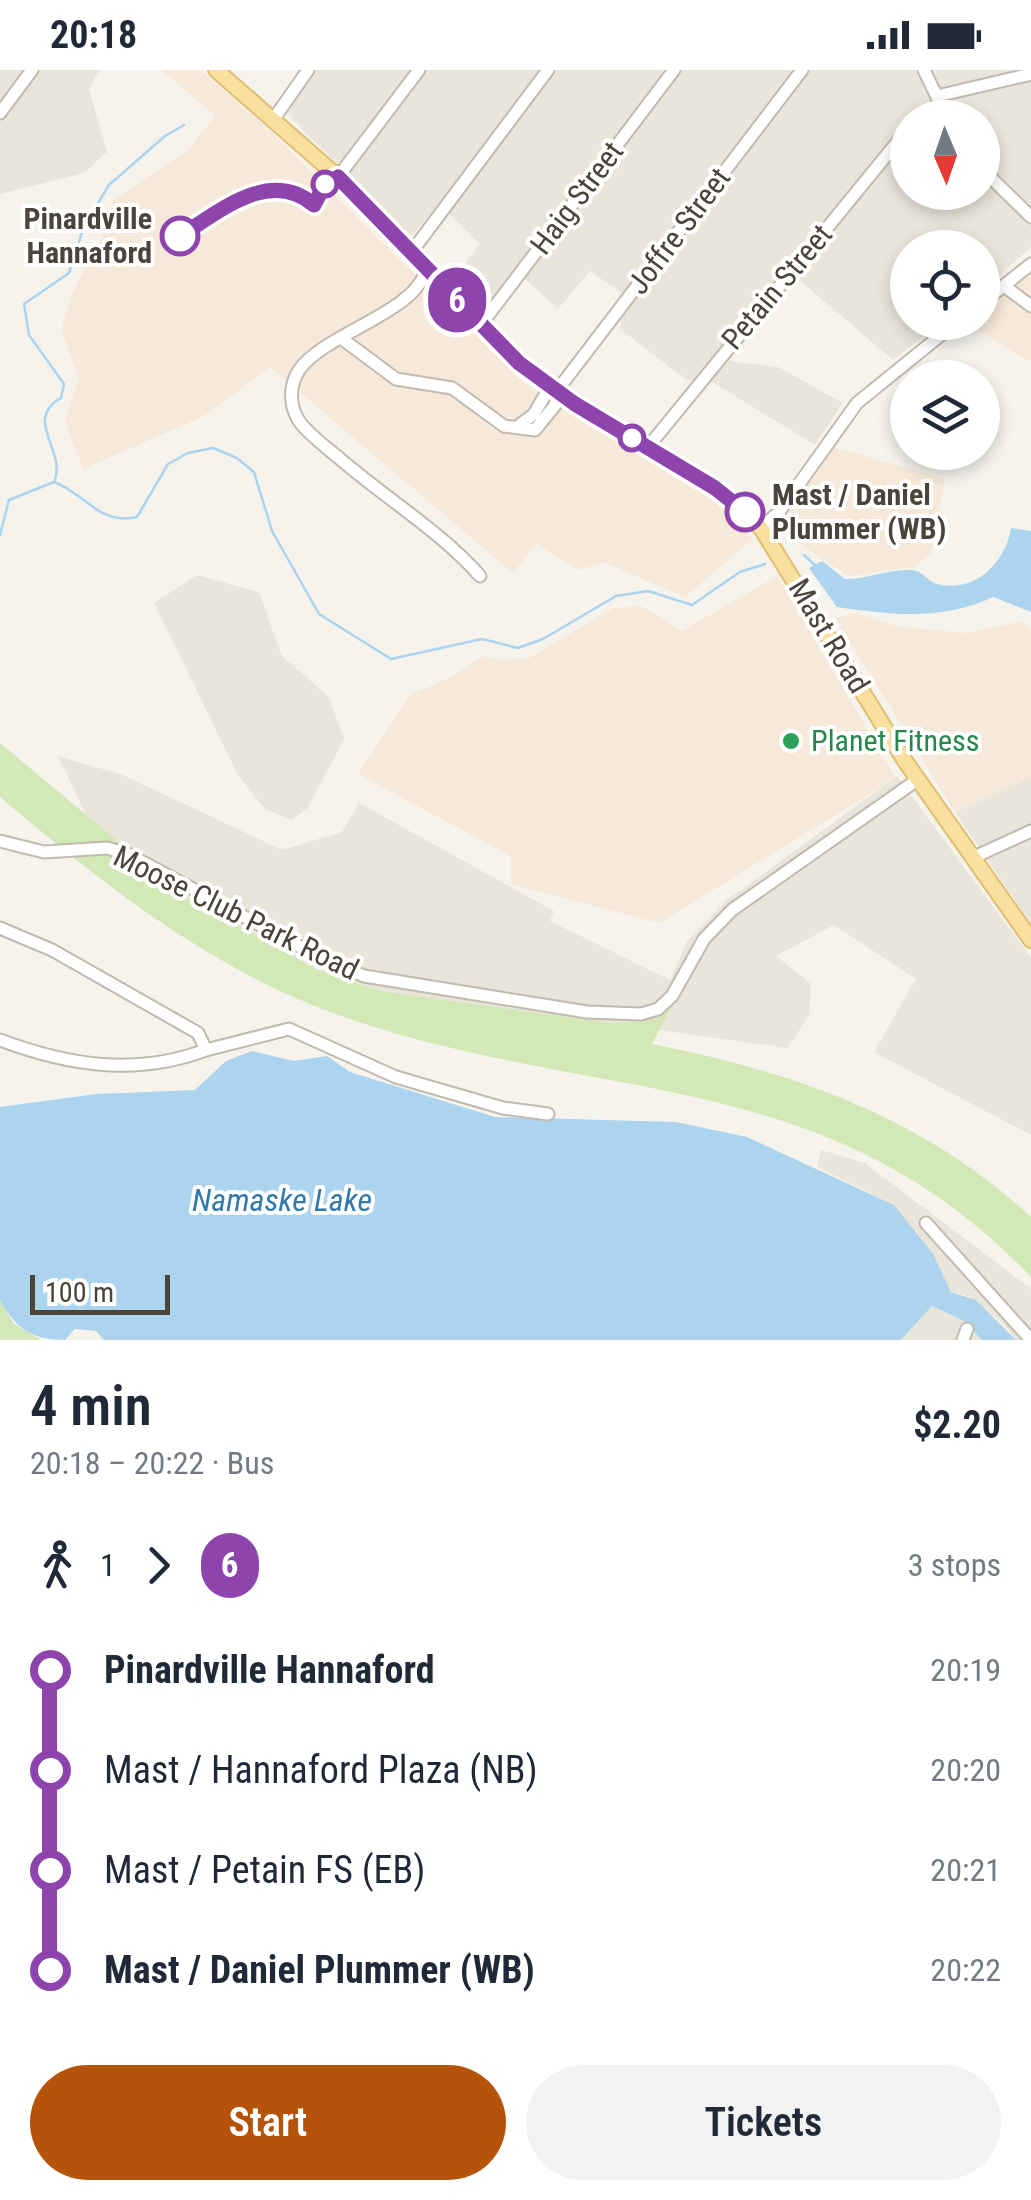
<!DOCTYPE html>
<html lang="en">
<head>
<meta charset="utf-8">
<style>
	:root { --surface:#fff; --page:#f2f2f3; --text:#1f2937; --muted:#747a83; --accent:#b45309 }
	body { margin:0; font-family:"Roboto Condensed",sans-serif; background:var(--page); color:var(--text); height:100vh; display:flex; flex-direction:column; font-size:38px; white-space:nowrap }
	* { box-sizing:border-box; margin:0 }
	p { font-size:32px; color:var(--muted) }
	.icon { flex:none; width:55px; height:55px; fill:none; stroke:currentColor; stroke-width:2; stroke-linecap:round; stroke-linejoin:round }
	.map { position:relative; height:1270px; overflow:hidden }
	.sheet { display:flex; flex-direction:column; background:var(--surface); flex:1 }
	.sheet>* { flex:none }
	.badge { padding:0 20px; border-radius:32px; font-size:35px; line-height:65px }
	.needle { width:65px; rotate:178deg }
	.buttons { position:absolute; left:890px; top:30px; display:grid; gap:20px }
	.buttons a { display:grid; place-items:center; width:110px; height:110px; border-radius:50%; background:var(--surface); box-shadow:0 5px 15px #0003; font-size:50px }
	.scale { position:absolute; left:30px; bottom:25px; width:140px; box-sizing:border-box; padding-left:10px; border:5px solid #4a443a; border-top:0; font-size:28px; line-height:35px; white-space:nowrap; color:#4a443a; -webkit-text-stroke:8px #fff; paint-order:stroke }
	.map>.badge { position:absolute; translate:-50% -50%; box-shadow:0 0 0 5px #fff }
	.legs { display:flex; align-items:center; gap:15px; height:110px; padding:0 30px; font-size:32px }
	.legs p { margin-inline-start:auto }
	.headline { display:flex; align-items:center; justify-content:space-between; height:170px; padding:0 30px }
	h1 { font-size:55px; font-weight:600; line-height:75px }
	.action { display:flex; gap:20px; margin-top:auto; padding:20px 30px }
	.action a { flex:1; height:115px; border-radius:60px; background:var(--accent); color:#fff; font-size:40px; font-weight:600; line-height:115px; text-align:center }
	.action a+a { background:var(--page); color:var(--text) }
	ul { padding:0 30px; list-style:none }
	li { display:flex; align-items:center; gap:35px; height:100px; font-size:38px }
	li i { display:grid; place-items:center; width:15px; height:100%; margin:0 12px; background:currentColor }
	li i::after { content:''; width:25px; height:25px; margin:-12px; border:8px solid; border-radius:50%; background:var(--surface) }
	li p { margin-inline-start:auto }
	li:first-child i { background:linear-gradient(#0000 50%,currentColor 0) }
	li:last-child i { background:linear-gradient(currentColor 50%,#0000 0) }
	.status { display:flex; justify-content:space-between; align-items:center; height:70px; padding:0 50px; background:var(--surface); direction:ltr }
	.status svg { height:28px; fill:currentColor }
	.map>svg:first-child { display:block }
	.residential { fill:#e9e5db; fill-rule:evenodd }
	.commercial { fill:#f6e9d9 }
	.green { fill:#d2e8b7 }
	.water { fill:#acd4ef }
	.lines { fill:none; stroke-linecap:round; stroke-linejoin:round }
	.stream { stroke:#acd4ef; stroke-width:2.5 }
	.minor-casing { stroke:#c1baaf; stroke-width:15 }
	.major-casing { stroke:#e0be6f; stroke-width:18 }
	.minor { stroke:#fff; stroke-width:11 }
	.major { stroke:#fae0a0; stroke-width:14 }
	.line-1-casing { stroke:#fff; stroke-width:22 }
	.line-1 { stroke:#8e44ad; stroke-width:15 }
	.stop-1-dot { fill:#fff; stroke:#8e44ad; stroke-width:5 }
	.leisure-dot { fill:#2e9e5b; stroke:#fff; stroke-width:4 }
	.labels { text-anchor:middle; stroke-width:8; stroke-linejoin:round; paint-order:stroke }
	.street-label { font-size:30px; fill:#4a443a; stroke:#fff }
	.stop-label { font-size:30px; font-weight:bold; fill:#4a443a; stroke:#fff; text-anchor:end }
	.leisure-label { font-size:30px; fill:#27864d; stroke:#fff; text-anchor:start }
	.water-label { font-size:32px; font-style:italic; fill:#337aab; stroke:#fff }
</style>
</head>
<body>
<div class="status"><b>20:18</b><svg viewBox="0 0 49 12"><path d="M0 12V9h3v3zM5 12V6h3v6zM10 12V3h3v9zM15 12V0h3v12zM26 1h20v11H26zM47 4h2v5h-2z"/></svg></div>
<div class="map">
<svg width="1031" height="1270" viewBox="0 0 1031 1270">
	<rect width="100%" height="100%" fill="#f5f3ec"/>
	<!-- residential -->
	<path class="residential" d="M0,0h99l-10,19 18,63 -23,21 -84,21z
		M310,0h721v177l-48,43 -1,-42h-74v74l33,1 -48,37 -96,-82 -68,83 49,6 65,36 -28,42 -101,-62 -27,-3 -67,-51 3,-35 -33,-23 -32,38 -43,-39 -32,42 -29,-36 26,-32 -41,-40 -28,33 -124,-123zM908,48h74v74h-74z
		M197,505l62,17 23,64 47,41 15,42 -37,70 -16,11 -26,-11 -27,-34 -84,-172z
		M58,686l65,19 159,75 60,-18 17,-29 195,108 -4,10 120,59 17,-39 39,-40 171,-125 134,182v177l-157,-83 42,-73 -82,-54 -58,31 35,28 -2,31 -21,33 -408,-57 -64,-22 -189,-105 -41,-49z
		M1031,707v147l-76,-112z
		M821,1080l44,13 166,126v51h-15l-12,-16 -36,-28 -16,-4 -58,-87 -77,-38z
		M932,1236l30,14 20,20h-81z"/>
	<!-- commercial -->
	<path class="commercial" d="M162,0h38l67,58 261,259 186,114 39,38 -68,58 -82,-35 -24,8 -43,-26 -23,29 -243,-206 -66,49 -121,53 -18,-48 14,-43 -18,-48 11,-36 33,-63 8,-31 73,-48 29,-36z
		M1031,202v90l-64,-38 15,-2 1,-11z
		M830,376l115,33 -13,73 -17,15 -67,9 -66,-44 1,-11z
		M777,506l119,202 -237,145 -148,-39v-28l-153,-82 53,-80 41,-17 31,-21 16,4 30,-2 84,-50 28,-2 41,25z
		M856,543l42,14 70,6 55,-12 8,10v146l-76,35 -120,-194z"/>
	<!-- green -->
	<path class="green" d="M0,673l114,95 13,26 189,105 64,22 230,32 37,-2 26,-17 -21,40c142,28 271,73 379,173v60c-203,-213 -429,-172 -681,-258 -135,-46 -242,-131 -350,-222z
		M0,1231l14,23 27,16h-41z"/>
	<!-- water -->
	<path class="water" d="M1011,458l20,3v81l-38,-15c-51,24 -101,18 -156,10l-28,-39 13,-7 23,18c22,1 50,-13 71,-8 8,2 13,11 21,13 38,10 69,-22 74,-56z
		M252,981l42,10 33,-5 23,16 145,45 181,5 71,15 147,68 39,49 18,38 25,8 40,40h-34l-20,-20 -30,-14 -31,34h-797l-8,-9 -21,-2 -10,11c-33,0 -48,-11 -65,-39v-194l96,-13 99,-4 31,-29z"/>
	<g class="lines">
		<!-- stream -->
		<path class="stream" d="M54,412c14,-30 -32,-62 7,-84l3,-14 -35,-49 -5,-31 45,-31 15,-47 25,-41 56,-49 19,-11
			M0,465l9,-35 45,-18c31,11 45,44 83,35l31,-53 20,-11 25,-5 24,10 17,14 18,59 47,83 72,45 91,-20 36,9 25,-9 73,-43 32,-5 44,14 48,-33 25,-8
			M804,485l12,11"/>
		<!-- minor casing -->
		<g class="minor-casing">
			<path id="minor" d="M924,0l23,48
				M937,26l94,-22
				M0,43l32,-43
				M273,50l35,-50
				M982,99l49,48
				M338,107l81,-107
				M413,180l135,-180
				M427,196c-8,47 -100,65 -128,104 -10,16 -10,35 0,51 10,14 27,26 40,37 46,40 100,72 141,118
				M1004,216l27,20
				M982,233l49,-39
				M480,256l194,-256
				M341,268l55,41 56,9 52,38 31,4 21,-26v-12
				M556,322l246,-322
				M517,357l17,-13 11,-19 11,-3
				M648,377l260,-318
				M761,458l18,-16 78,-109 100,-81
				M0,771l44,11 63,-4 21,6 195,105 41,17 223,36 54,2 17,-5 14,-13 32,-57 28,-29 185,-130
				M972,788l59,-27
				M0,858l52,22 146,83 8,17 83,-21 107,48 107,31 45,6
				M0,970c69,26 136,36 206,10
				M926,1153l105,117
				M963,1270l4,-11"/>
		</g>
		<!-- major casing -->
		<g class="major-casing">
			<path id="major" d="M216,0l122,107 181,186 56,41 140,84 46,40 144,233 126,179"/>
		</g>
		<!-- minor -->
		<use href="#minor" class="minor"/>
		<!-- major -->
		<use href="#major" class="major"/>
	</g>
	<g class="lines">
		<!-- line-1 casing -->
		<g class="line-1-casing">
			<path id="line-1" d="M180,166c39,-24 90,-69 134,-31l11,-21 13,-7 181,186 56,41 140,84 30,24"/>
		</g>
		<!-- line-1 -->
		<use href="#line-1" class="line-1"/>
	</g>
	<!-- markers -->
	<g class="stop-1-dot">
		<circle cx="325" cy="114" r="12"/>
		<circle cx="180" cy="166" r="18"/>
		<circle cx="632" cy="368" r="12"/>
		<circle cx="745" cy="442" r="18"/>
	</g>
	<circle class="leisure-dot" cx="791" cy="671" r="10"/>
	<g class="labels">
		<!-- street labels -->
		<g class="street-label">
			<text transform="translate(577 128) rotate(-53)" y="10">Haig Street</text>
			<text transform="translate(679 161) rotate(-53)" y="10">Joffre Street</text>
			<text transform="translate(777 217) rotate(-50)" y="10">Petain Street</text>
			<text transform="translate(829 566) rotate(59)" y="10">Mast Road</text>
			<text transform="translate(236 843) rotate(26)" y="10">Moose Club Park Road</text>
		</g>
		<!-- stop labels -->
		<g class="stop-label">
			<text x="152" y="159">Pinardville<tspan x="152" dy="34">Hannaford</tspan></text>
			<text x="772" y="435" text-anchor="start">Mast / Daniel<tspan x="772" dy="34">Plummer (WB)</tspan></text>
		</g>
		<!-- leisure labels -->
		<g class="leisure-label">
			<text x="811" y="681">Planet Fitness</text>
		</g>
		<!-- water labels -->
		<g class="water-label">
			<text x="282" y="1141">Namaske Lake</text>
		</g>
	</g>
</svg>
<div class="buttons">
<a><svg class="needle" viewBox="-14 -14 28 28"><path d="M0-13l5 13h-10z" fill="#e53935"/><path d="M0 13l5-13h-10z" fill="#747a83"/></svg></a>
<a><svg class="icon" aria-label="locate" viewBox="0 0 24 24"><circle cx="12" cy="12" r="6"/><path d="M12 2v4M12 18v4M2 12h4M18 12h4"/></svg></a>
<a><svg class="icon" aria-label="layers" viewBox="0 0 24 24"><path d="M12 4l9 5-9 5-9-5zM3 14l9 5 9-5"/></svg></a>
</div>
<div class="scale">100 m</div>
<b class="badge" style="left:457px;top:230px;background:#8e44ad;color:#fff">6</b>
</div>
<section class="sheet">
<div class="headline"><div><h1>4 min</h1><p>20:18 – 20:22 · Bus</p></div><b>$2.20</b></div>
<div class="legs"><svg class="icon" aria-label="walk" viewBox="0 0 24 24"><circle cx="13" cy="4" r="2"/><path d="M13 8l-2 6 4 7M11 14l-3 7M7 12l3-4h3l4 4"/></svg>1<svg class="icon" aria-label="forward" viewBox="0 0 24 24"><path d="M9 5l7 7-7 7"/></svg><b class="badge" style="background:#8e44ad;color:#fff">6</b><p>3 stops</p></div>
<ul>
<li><i style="color:#8e44ad"></i><b>Pinardville Hannaford</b><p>20:19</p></li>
<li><i style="color:#8e44ad"></i><span>Mast / Hannaford Plaza (NB)</span><p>20:20</p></li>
<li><i style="color:#8e44ad"></i><span>Mast / Petain FS (EB)</span><p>20:21</p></li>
<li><i style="color:#8e44ad"></i><b>Mast / Daniel Plummer (WB)</b><p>20:22</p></li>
</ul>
<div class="action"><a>Start</a><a>Tickets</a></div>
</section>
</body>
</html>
